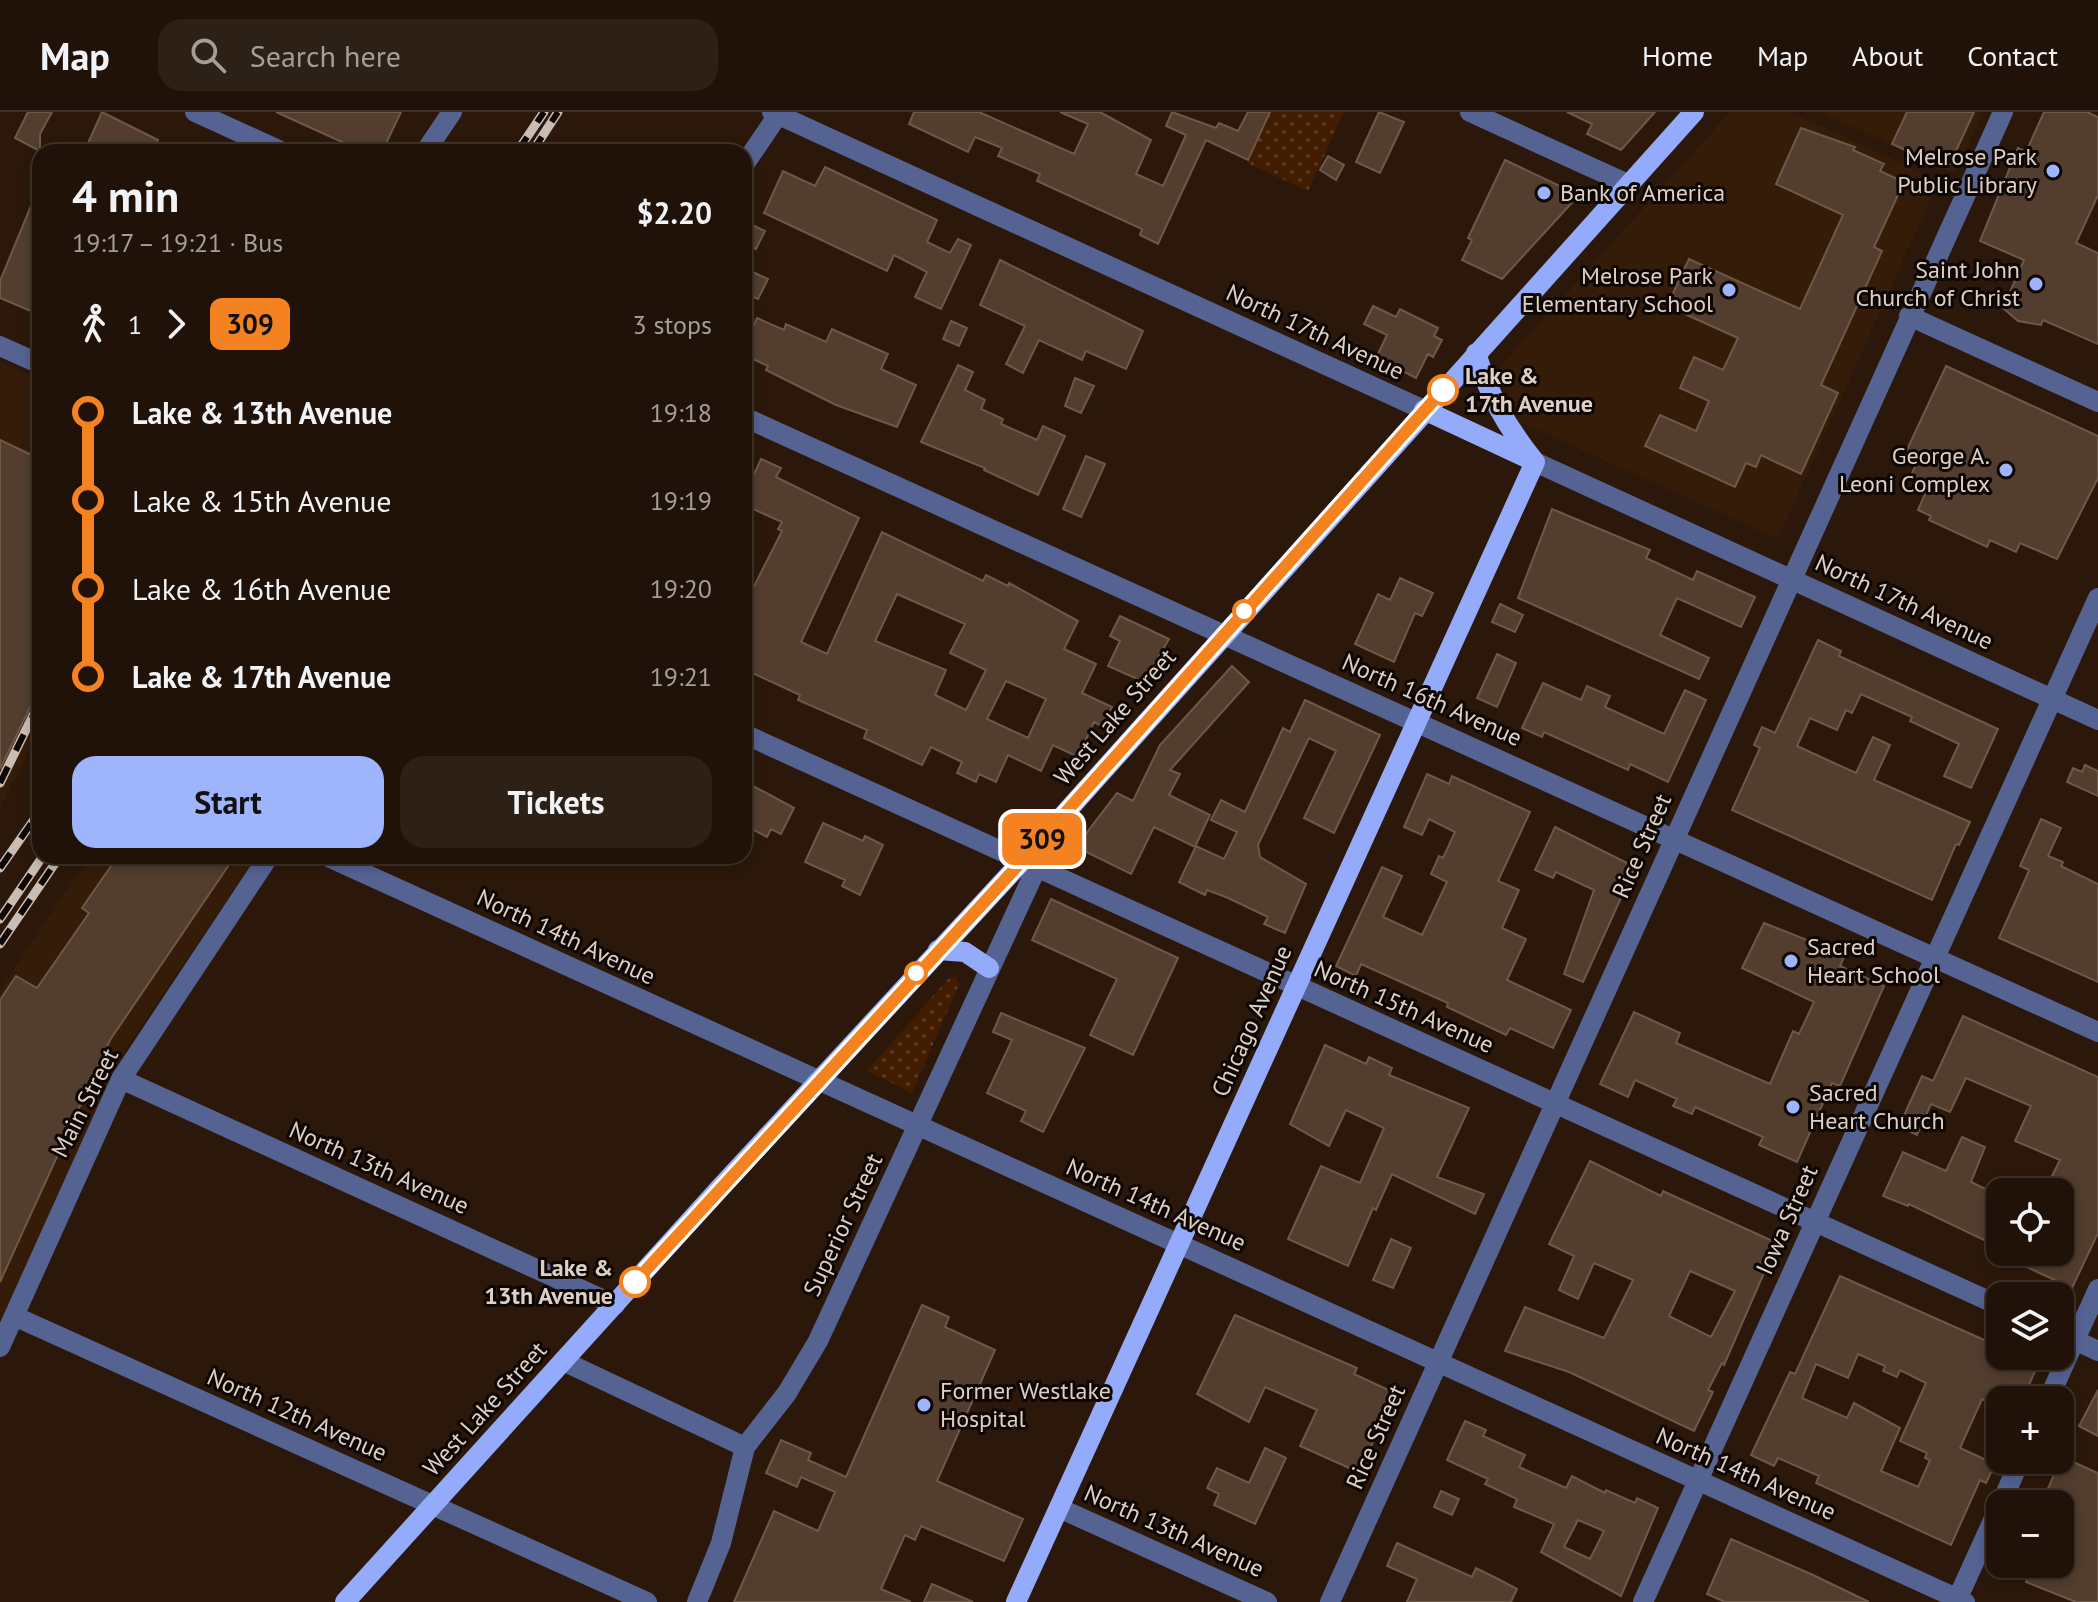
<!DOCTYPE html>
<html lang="en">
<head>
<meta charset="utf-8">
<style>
	:root { --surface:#201208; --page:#2d2016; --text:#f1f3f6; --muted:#a29e9c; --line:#3d3229; --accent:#9eb4fd }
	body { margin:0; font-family:"PT Sans",sans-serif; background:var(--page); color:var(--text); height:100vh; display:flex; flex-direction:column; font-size:30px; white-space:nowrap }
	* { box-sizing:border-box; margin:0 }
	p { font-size:26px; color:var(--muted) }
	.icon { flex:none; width:44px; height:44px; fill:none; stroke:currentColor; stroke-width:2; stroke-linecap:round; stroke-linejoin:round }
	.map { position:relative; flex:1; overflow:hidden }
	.sheet { position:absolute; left:32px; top:32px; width:720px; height:720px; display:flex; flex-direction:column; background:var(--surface); border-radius:24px; box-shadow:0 4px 12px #0003,0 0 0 2px var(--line) }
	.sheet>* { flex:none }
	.badge { padding:0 16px; border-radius:12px; font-size:28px; line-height:52px }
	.controls { position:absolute; left:1986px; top:1066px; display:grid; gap:16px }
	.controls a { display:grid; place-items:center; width:88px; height:88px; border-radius:16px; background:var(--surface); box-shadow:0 4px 12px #0003,0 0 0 2px var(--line); font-size:40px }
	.map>.badge { position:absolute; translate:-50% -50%; box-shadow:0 0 0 4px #fff }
	.legs { display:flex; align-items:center; gap:12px; height:88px; padding:0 40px; font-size:26px }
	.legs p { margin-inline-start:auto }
	.head { display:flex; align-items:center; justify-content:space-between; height:136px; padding:0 40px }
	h1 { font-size:44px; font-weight:800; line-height:60px }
	.action { display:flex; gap:16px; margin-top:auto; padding:16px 40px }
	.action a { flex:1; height:92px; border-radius:24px; background:var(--accent); color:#111; font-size:32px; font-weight:800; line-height:92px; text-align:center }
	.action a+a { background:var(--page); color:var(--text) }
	ul { padding:0 40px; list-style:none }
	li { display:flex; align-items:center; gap:28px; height:88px; font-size:30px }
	li i { display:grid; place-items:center; width:12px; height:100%; margin:0 10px; background:currentColor }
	li i::after { content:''; width:20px; height:20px; margin:-10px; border:6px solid; border-radius:50%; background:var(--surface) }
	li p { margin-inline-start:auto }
	li:first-child i { background:linear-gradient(#0000 50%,currentColor 0) }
	li:last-child i { background:linear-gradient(currentColor 50%,#0000 0) }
	header { display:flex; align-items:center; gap:48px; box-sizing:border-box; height:112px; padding:0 40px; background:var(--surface); border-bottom:2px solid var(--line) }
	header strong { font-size:38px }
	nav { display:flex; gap:44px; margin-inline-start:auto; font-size:28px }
	.search { width:560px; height:72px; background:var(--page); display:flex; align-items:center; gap:20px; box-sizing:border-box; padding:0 28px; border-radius:24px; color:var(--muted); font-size:30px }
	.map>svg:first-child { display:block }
	.built { fill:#341c09 }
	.park { fill:url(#park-dots) }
	.building { fill:#523d2e; stroke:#6f5848; stroke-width:2; fill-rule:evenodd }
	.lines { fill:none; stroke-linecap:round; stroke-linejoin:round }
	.minor { stroke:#556393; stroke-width:20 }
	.major { stroke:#94abfb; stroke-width:20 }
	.rail-casing { stroke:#cabdb3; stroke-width:9 }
	.rail { stroke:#0d0602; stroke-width:6; stroke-dasharray:18; stroke-linecap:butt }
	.line-1-casing { stroke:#fff; stroke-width:18 }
	.line-1 { stroke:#f58220; stroke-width:12 }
	.poi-dot { fill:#9eb4fd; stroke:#0d0602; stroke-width:3 }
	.stop-1-dot { fill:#fff; stroke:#f58220; stroke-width:4 }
	.labels { text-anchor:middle; stroke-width:6; stroke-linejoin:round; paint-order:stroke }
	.poi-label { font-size:24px; fill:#ddd0c7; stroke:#0d0602; text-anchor:end }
	.street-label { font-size:24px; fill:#ddd0c7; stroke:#0d0602 }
	.stop-label { font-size:24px; font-weight:bold; fill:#ddd0c7; stroke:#0d0602; text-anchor:start }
</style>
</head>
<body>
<header>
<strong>Map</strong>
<div class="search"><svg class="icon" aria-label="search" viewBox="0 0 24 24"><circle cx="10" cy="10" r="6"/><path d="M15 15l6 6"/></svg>Search here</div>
<nav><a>Home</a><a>Map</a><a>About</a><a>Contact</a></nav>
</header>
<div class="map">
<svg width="2098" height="1490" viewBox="0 0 2098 1490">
	<defs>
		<pattern id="park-dots" width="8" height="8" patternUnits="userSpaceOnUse" patternTransform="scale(2)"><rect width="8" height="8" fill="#411c00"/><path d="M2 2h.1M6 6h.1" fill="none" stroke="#5c3c24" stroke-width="1.8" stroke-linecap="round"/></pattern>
	</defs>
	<rect width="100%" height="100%" fill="#2b180a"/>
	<!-- built -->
	<path class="built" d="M1730,0h60l149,68 -161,359 -260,-118 -18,-54z
		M1820,0h163l-29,62z
		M0,250l40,18v348l-40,81z
		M90,744h167l-132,194 -125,278v-337z"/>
	<!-- park -->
	<path class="park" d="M1271,0h73l-36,79 -61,-28z
		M955,865l4,7 -47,109 -45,-22 81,-92z"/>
	<!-- building -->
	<path class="building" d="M28,0h24l-12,22v17l-25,-13z
		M102,0l56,28 -6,12h-68z
		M276,0h125l-19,40h-18z
		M914,0h65l95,42 14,-30 -28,-12h40l51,28 -15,34 27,12 23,-51 -20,-9 6,-14 44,16 3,-5 19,8 10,-19h22l-22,48 -42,-20 -48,104 -18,-9 2,-6 -105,-48 3,-7 -42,-18 4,-8 -27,-11 -7,15 -59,-28z
		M1379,0l25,10 -24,51 -24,-11z
		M1567,0h88l-34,38 -34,-16 5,-10z
		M1907,0h67l-24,52 -16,-7 -2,5 -40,-18z
		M2044,0h43l11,5v78l-22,48 22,10v91l-55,-24 -2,5 -23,-4 -15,-13 21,-48 -44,-19 38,-93 8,4z
		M1801,16l54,19 -2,3 31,14 -4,7 24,11 -30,65 8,4 -61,134 17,8 -37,81 -40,-19 -5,12 -10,-4 -11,24 -90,-41 15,-31 36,16 13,-30 -29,-13 14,-31 29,13 15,-32 -71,-32 22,-47 111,50 43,-94 -67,-31z
		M1328,44l16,9 -8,15 -16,-10z
		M1505,48l74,35 -77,84 -40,-19 10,-20 -4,-2z
		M825,55l112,53 -10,22 23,11 8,-14 13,6 -30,64 -26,-12 12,-25 -33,-17 -7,16 -123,-58 19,-42 32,15z
		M40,72v131l-40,-17v-17z
		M744,109l21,10 -9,18 -12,-5z
		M1000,148l143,71 -17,38 -40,-18 -4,9 -43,-20 -16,33 -17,-9 19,-38 -45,-21z
		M748,158l20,9 -10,20 -14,-6z
		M1373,194l23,11 4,-8 38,19 -4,8 8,4 -9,17 -5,-3 -12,24 -40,-20 11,-23 -23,-11z
		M757,206l27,12 2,-6 40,18 6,-13 56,25 -7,15 35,16 -19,42 -61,-22 -70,-35 2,-4 -24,-11v-30l8,4z
		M951,209l16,7 -8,18 -16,-7z
		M958,253l15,7 -8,18 20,10 -4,9 22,10 -2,5 36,16 6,-14 22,10 -27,59 -54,-25 1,-2 -64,-26z
		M1946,254l152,70v42l-41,81 -37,-16 -4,9 -26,-12 -3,7 -58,-27 2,-4 -13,-6 10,-23 -18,-9 7,-16 -13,-6z
		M1075,266l19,8 -13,27 -16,-7z
		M0,328l40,19v228l-40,82z
		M1086,344l19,8 -24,53 -18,-8z
		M761,347l20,9 -5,9 83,41 -58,124 26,12 55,-122 101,49 3,-6 22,11 1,-3 69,38 -14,28 32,15 -14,29 30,14 -9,20 -9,-5 -16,35 -25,-12 -12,26 -33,-16 -12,27 -17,-8 -3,8 -19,-9 5,-11 -31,-15 -9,18 -58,-27 3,-8 -69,-30 2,-5 -56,-26v-63l38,-75 -4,-2 4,-7 -38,-17v-9zM897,482l68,30 -15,29 36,17 -20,40 -31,-15 11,-25 -71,-29zM1006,569l40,18 -18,39 -41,-19z
		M1552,397l98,41 -4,8 47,22 4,-9 58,26 -14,30 -64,-29 -17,37 49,23 -10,21 -181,-81z
		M1400,466l33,15 -11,23 -7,-3 -21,49 -39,-18 23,-50 12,6z
		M1500,492l23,11 -8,17 -23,-10z
		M1120,504l49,23 -25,43 -36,-16 12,-25 -10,-5z
		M1818,528l23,11 -2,5 159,73 -27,59 -27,-12 15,-32 -49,-23 2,-4 -51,-23 -9,19 -6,-3 -9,20 -27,-12 -13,28 59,27 17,-36 17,8 -16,35 96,42 -11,23 -3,-1 -24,56 -200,-90 28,-62 -6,-3 8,-18 13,6z
		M1497,542l19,9 -19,44 -20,-9z
		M1232,554l17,16 -79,88 10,4 -11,21 41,20 -15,32 -41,-20 -23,47 -55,-27 41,-54 16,8 27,-56z
		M1543,571l38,17 6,-14 23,10 -5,11 59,27 21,-44 21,10 -38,82 -38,-18 -2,6 -84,-38 -2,5 -20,-9z
		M1305,588l75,35 -46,98 -30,-15 32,-67 -27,-13 -51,107 2,12 46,27 -21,49 -21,-9 4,-7 -42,-20 -19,-7 -2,5 -26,-13 17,-36 28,13 13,-27 -26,-12 10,-20 24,12 38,-84 7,4z
		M2085,653l13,6v25l-31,-14 6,-14 9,4z
		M1427,662l22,10 3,-8 78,36 -32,69 21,9 -17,38 24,11 -19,41 64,30 -18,38 -43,-20 -4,7 -59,-28 1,-4 -87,-39 -5,12 -20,-10 46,-99 20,9 -19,41 39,18 25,-53 -16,-8 8,-18 4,2 12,-26 -26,-13 -7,16 -18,-8z
		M744,669l50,27 -13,26 -10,-5 -4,8 -23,-12z
		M2041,707l20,9 -13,28 15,6 -2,4 37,18v98l-99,-44 29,-65 1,-3 -9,-4z
		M823,711l40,18 2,-5 18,9 -23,50 -18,-9 3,-6 -40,-18z
		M1555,715l80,40 -52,115 -19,-8 30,-84 -38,-18 -3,6 -18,-8z
		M118,744h117l-125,184 -110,242v-282l16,-24 21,12 52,-75 -7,-5z
		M1051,787l127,59 -45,97 -43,-20 27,-56 -85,-39z
		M1764,811l81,32 -5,11 44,20 -44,100 -8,-3 -35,79 -38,-17 4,-8 -68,-30 -3,7 -19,-8 4,-7 -42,-19 -7,17 -28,-13 34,-72 46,21 -4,10 94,41 23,-53 6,3 15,-32 -72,-34z
		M1001,901l84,35 -42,84 -22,-11 5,-10 -39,-18 25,-53 -19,-8z
		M1963,904l135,61v156l-26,55 -78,-36h66v-60h-16l16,-32 -45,-19 16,-35 -65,-28 -16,34 -19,-8 -14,31 -18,-9 23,-50 11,5z
		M1325,933l41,19 3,-7 23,11 -3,7 80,33 -32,69 47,17 -9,20 -83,-40 -16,36 -3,-2 -25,58 -60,-27 33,-73 39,17 24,-55 -38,-18 -17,36 -39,-22z
		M1962,1025l23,10 -14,35 29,14v24l-10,23 -81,-39 -1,2 -25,-10 20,-44 43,19z
		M1590,1049l71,35 2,-5 114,52 -53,122 -2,-2 -14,27 5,2 -19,39 -125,-59 -64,-21 20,-44 79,31 29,-58 -39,-17 -16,36 -19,-9 15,-34 -25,-12zM1690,1159l45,20 -24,46 -42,-21z
		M1391,1127l20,9 -18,40 -20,-8z
		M1840,1164l160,71v9h19l19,9 -16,35h-22v8l-18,-9 -22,49 35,16 -9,19 -6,-3 -29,65 -135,-62 3,-7 -41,-18 -4,8 -23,-11 39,-83 5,2zM1858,1242l27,12 -2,5 14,6 3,-7 26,13 -26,58 27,12 -2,5 5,2 -12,27 -37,-16 19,-43 -46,-25 -7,15 -45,-20 14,-34 32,14z
		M922,1193l27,12 -4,10 50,23 -58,131 86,38 -19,42 -83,-35 -6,14 -10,-5 -24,54 30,13h-177l40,-91 44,20 17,-39 -34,-15 -4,10 -31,-14 15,-33 30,13 -3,7 38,17z
		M1235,1203l122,53 -3,6 43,20 -39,78 -58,-26 17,-36 -52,-23 -16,35 -52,-28z
		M2098,1278v46l-19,-10z
		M1465,1309l21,9 -3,6 42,19 -6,12 47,21 6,-12 33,17 1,-3 29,13 2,-5 21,10 -37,88 -80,-44 13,-28 -40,-17 3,-8 -32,-15 3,-5 -41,-19zM1578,1408l26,11 -14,28 -26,-12z
		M1265,1336l21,10 -31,66 -41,-19 5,-11 -12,-6 10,-20 32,15z
		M2062,1345l36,16v129h-22l-50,-20 8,-18h26v-60h-19z
		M1441,1379l18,8 -7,16 -18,-8z
		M1731,1427l82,36 56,27h-144l-18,-8z
		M1397,1431l75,34 4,-9 22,11 19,10 -6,13h-104l10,-23 -30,-13z
		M932,1472l41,18h-49z"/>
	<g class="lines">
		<!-- minor -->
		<path class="minor" d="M195,0l88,40
			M772,0l652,298
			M1470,0l160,73
			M425,40l27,-40
			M744,53l36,-53
			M1909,204l189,86
			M0,234l40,18
			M744,305l1354,615
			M1535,350l563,258
			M744,622l1256,572
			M326,744l1639,746
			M121,967l494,226
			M14,1204l633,286
			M2060,1221l38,18
			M0,1235l121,-268 148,-223
			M563,1249l182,86
			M2048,1288l50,-111
			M2001,1392l19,-44
			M1059,1396l208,94
			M697,1490l24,-59 24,-96 42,-54 31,-52 219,-474
			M1330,1490l673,-1490
			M1643,1490l455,-1004
			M1956,1490l44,-97"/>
		<!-- major -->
		<path class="major" d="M1476,241c13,43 31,74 59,109
			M1424,298l105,49
			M938,838l27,2 24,16
			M345,1490l373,-412 305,-330 671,-748
			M1016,1490l519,-1140"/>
		<!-- rail casing -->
		<g class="rail-casing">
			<path id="rail" d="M517,40l27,-40
				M532,40l26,-40
				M0,671l40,-82
				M0,756l40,-57
				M0,807l43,-63
				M0,832l60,-88"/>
		</g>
		<!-- rail -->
		<use href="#rail" class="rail"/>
	</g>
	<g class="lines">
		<!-- line-1 casing -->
		<g class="line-1-casing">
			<path id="line-1" d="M635,1170l388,-422 420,-470"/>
		</g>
		<!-- line-1 -->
		<use href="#line-1" class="line-1"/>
	</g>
	<!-- markers -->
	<g class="poi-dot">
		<circle cx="2053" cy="59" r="8"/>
		<circle cx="1544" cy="81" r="8"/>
		<circle cx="2036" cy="172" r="8"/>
		<circle cx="1729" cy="178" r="8"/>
		<circle cx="2006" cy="358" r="8"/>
		<circle cx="1791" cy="849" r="8"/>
		<circle cx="1793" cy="995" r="8"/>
		<circle cx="924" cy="1293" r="8"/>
	</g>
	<g class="stop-1-dot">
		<circle cx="1443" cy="278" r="14"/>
		<circle cx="1244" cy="499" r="10"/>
		<circle cx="916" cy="861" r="10"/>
		<circle cx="635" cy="1170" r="14"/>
	</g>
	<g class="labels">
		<!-- poi labels -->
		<g class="poi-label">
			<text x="2037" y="53">Melrose Park<tspan x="2037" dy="28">Public Library</tspan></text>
			<text x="1560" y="89" text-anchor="start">Bank of America</text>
			<text x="2020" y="166">Saint John<tspan x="2020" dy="28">Church of Christ</tspan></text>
			<text x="1713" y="172">Melrose Park<tspan x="1713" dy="28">Elementary School</tspan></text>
			<text x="1990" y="352">George A.<tspan x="1990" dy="28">Leoni Complex</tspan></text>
			<text x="1807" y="843" text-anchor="start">Sacred<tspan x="1807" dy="28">Heart School</tspan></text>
			<text x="1809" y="989" text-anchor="start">Sacred<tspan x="1809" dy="28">Heart Church</tspan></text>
			<text x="940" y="1287" text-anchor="start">Former Westlake<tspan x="940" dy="28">Hospital</tspan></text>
		</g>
		<!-- street labels -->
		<g class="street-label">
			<text transform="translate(1315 220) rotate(25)" y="8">North 17th Avenue</text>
			<text transform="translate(1904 490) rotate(25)" y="8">North 17th Avenue</text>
			<text transform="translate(1432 588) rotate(24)" y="8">North 16th Avenue</text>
			<text transform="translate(1115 605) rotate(-49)" y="8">West Lake Street</text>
			<text transform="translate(1642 734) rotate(-66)" y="8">Rice Street</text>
			<text transform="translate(566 825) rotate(25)" y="8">North 14th Avenue</text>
			<text transform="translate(1404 895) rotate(24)" y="8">North 15th Avenue</text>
			<text transform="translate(1252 909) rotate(-66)" y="8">Chicago Avenue</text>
			<text transform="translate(85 991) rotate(-63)" y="8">Main Street</text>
			<text transform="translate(379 1056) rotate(24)" y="8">North 13th Avenue</text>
			<text transform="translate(1156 1093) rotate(24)" y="8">North 14th Avenue</text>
			<text transform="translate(1787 1108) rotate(-66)" y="8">Iowa Street</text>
			<text transform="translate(843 1113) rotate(-65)" y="8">Superior Street</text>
			<text transform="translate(485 1297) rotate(-48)" y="8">West Lake Street</text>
			<text transform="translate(297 1303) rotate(24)" y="8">North 12th Avenue</text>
			<text transform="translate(1376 1325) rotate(-66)" y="8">Rice Street</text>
			<text transform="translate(1746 1362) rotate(24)" y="8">North 14th Avenue</text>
			<text transform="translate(1174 1419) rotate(24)" y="8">North 13th Avenue</text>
		</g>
		<!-- stop labels -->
		<g class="stop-label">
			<text x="1465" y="272">Lake &amp;<tspan x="1465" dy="28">17th Avenue</tspan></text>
			<text x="613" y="1164" text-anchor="end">Lake &amp;<tspan x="613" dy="28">13th Avenue</tspan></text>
		</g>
	</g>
</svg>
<div class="controls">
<a><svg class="icon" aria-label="locate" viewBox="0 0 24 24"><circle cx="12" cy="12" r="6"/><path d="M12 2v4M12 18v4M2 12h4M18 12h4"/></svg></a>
<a><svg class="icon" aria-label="layers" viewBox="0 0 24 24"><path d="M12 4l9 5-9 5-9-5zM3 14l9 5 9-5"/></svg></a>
<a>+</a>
<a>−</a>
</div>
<b class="badge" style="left:1042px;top:727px;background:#f58220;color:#111">309</b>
<section class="sheet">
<div class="head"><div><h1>4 min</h1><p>19:17 – 19:21 · Bus</p></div><b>$2.20</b></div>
<div class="legs"><svg class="icon" aria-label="walk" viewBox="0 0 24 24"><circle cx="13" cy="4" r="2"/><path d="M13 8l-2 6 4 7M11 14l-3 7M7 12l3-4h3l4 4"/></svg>1<svg class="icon" aria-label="forward" viewBox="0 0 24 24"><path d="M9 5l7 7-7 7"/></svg><b class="badge" style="background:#f58220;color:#111">309</b><p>3 stops</p></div>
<ul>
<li><i style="color:#f58220"></i><b>Lake &amp; 13th Avenue</b><p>19:18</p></li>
<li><i style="color:#f58220"></i><span>Lake &amp; 15th Avenue</span><p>19:19</p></li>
<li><i style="color:#f58220"></i><span>Lake &amp; 16th Avenue</span><p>19:20</p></li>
<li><i style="color:#f58220"></i><b>Lake &amp; 17th Avenue</b><p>19:21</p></li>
</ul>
<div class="action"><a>Start</a><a>Tickets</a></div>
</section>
</div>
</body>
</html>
